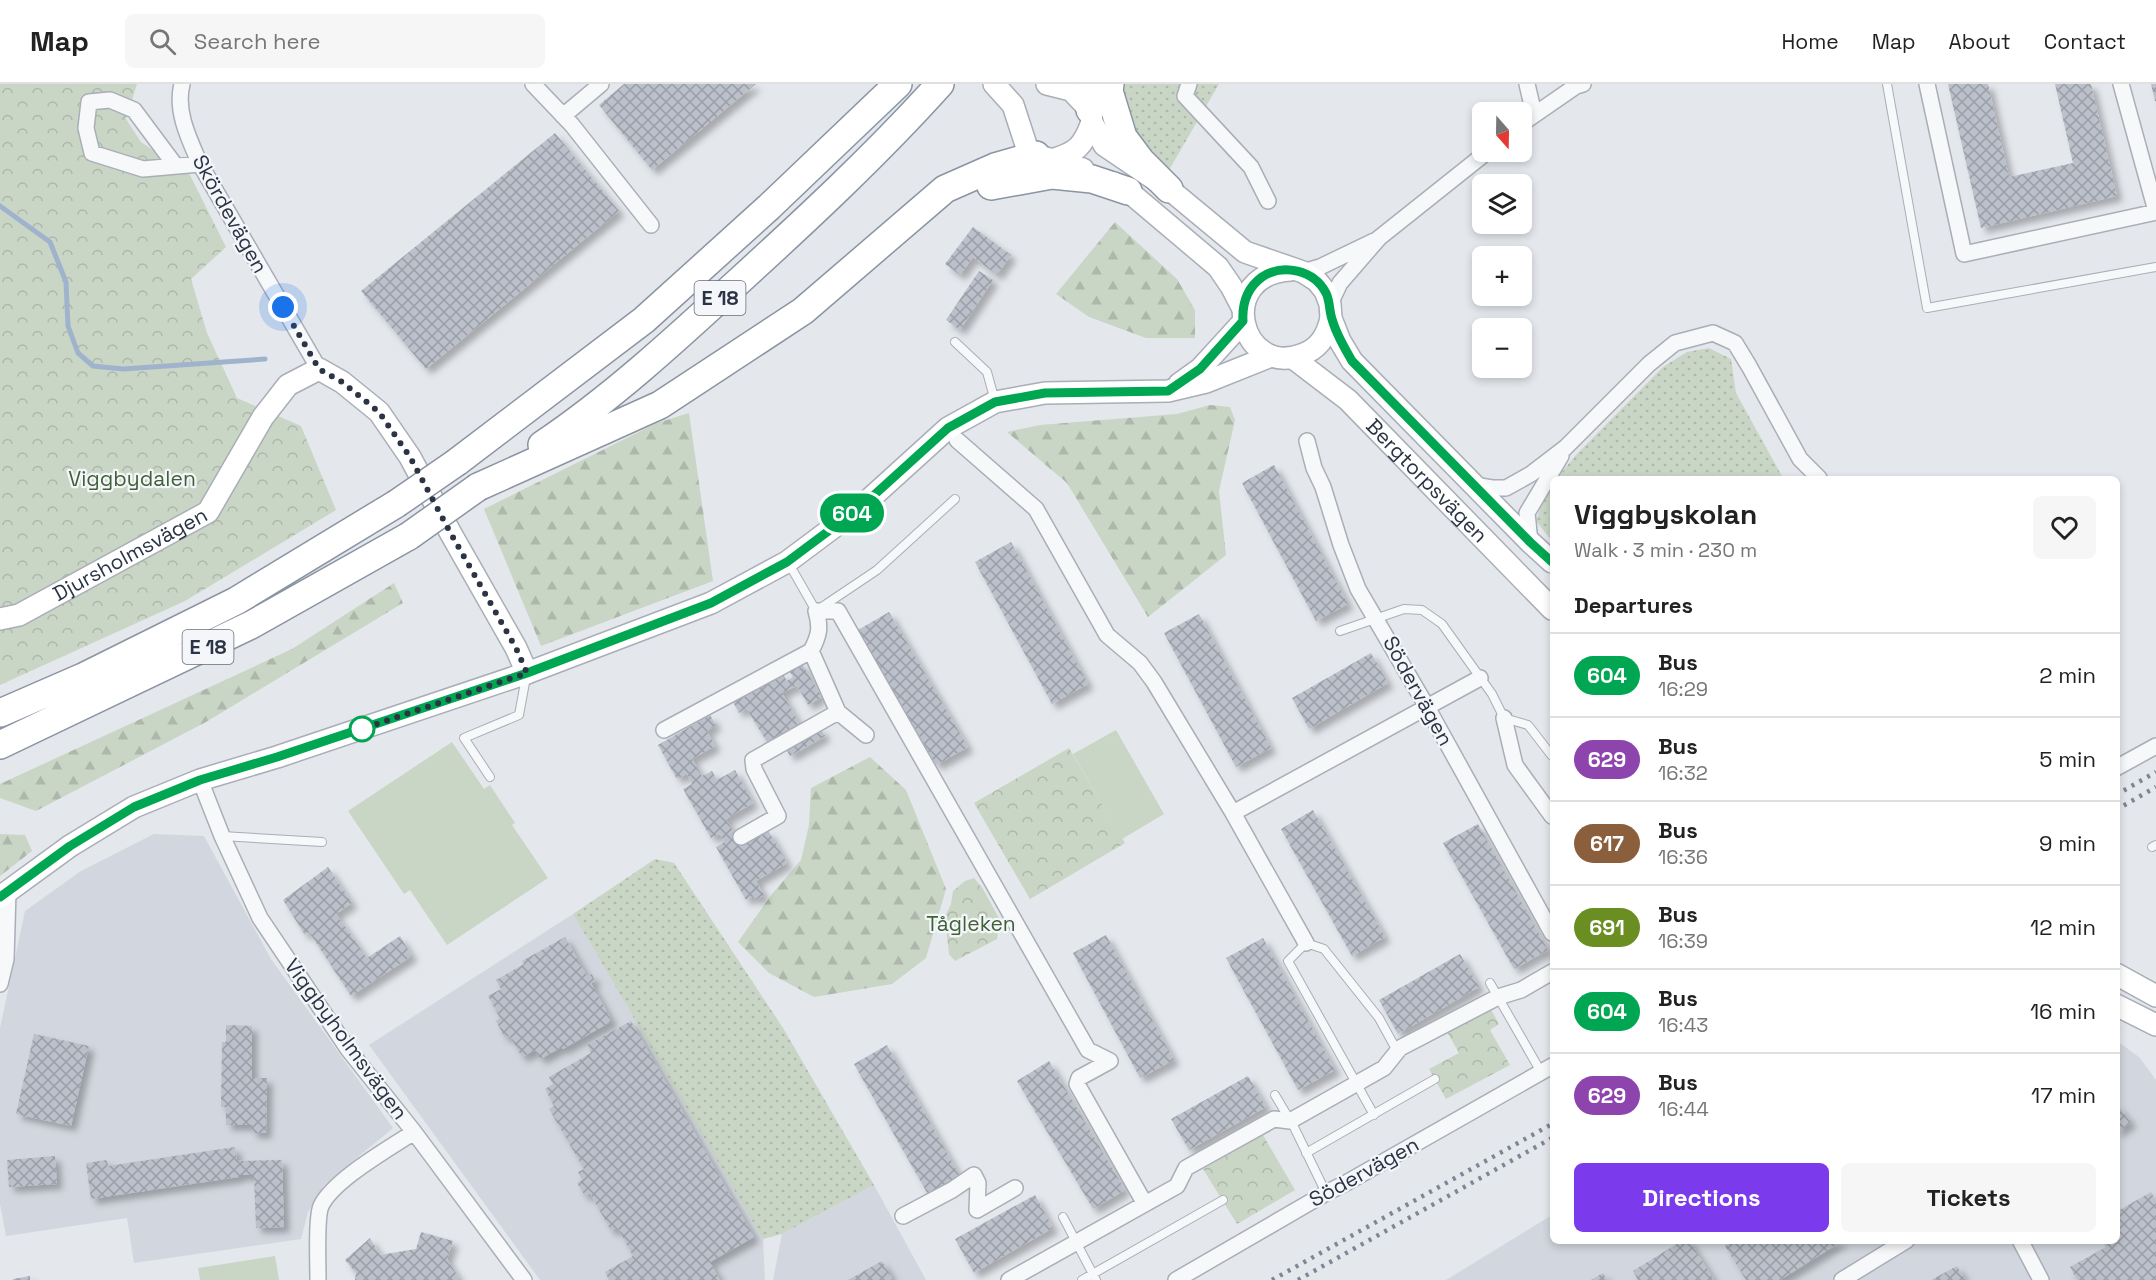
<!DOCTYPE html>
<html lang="en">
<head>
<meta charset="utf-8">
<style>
	:root { --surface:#fff; --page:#f6f6f6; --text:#222; --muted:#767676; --line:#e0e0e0; --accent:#7c3aed }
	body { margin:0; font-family:"Space Grotesk",sans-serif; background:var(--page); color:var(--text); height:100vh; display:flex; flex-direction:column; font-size:22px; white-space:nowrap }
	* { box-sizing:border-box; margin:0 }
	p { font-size:20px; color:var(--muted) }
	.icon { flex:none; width:33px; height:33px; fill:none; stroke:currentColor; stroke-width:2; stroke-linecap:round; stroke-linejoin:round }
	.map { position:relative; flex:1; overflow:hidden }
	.side { position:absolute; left:1550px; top:392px; width:570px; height:768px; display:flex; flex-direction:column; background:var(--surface); border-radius:9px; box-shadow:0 3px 9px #0003 }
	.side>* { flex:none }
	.badge { padding:0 12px; border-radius:20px; font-size:21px; line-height:39px }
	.needle { width:39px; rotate:160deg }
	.tools { position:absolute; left:1472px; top:18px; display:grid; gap:12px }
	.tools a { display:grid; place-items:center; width:60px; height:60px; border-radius:9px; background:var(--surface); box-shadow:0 3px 9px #0003; font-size:30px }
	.you { position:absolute; width:30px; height:30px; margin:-15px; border:4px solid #fff; border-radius:50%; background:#1a73e8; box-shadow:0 0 0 9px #1a73e833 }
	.map>.badge { position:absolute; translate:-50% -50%; box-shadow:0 0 0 3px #fff }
	h2 { padding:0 24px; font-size:22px; line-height:54px }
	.round { display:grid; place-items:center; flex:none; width:63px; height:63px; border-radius:9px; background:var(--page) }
	.headline { display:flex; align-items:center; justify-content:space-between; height:102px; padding:0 24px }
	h1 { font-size:28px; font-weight:600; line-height:45px }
	.button { display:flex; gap:12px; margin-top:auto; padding:12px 24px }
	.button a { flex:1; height:69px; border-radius:9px; background:var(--accent); color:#fff; font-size:24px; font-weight:600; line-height:69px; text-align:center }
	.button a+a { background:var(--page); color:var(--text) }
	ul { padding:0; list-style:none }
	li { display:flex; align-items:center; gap:18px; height:84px; padding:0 24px; border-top:2px solid var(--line) }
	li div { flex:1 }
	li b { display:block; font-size:22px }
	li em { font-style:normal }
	li .badge { min-width:66px; font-weight:700; text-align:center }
	header { display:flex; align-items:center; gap:36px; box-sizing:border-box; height:84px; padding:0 30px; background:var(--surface); border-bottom:2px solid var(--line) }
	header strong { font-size:28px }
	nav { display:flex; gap:33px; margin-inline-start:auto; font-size:21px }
	.search { width:420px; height:54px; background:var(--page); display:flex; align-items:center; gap:15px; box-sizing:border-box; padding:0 21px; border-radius:9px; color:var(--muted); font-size:22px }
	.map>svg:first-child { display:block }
	.built { fill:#d2d6de }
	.grass { fill:url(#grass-dots) }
	.forest { fill:url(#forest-firs) }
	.park { fill:url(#park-crowns) }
	.garden { fill:#c9d6c5 }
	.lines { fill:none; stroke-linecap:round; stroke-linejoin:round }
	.stream { stroke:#9fb4cc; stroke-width:5 }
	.building { fill:url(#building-cross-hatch); filter:url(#shadow) }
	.lane-casing { stroke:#a9aeb7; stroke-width:10 }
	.street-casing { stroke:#a9aeb7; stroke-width:18 }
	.secondary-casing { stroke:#a9aeb7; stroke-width:24 }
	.highway-casing { stroke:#8b94a3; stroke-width:30 }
	.lane { stroke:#f7f8fa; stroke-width:8 }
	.street { stroke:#f7f8fa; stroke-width:15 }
	.secondary { stroke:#fff; stroke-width:21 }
	.highway { stroke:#fff; stroke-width:27 }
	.rail { stroke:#7d8696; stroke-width:4.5; stroke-dasharray:3 6; stroke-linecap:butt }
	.highway-bridge-casing { stroke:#8b94a3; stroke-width:30; stroke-linecap:butt }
	.highway-bridge { stroke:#fff; stroke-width:27 }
	.line-casing { stroke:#fff; stroke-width:14 }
	.line { stroke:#00a651; stroke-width:9 }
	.walk { stroke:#2b3445; stroke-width:6; stroke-dasharray:0 10.8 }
	.stop-dot { fill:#fff; stroke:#00a651; stroke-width:3 }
	.labels { text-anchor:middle; stroke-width:4.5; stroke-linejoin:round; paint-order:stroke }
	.shield { fill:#f4f6f9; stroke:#676e7b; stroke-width:1.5 }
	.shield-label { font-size:20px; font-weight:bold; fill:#2b3445 }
	.street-label { font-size:21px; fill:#2b3445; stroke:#f4f6f9 }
	.park-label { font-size:21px; fill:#3f6138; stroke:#f4f6f9 }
</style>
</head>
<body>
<header>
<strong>Map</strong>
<div class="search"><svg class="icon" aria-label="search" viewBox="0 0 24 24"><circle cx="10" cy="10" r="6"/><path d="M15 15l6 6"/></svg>Search here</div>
<nav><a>Home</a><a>Map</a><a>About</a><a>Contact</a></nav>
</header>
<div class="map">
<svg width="2156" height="1196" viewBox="0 0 2156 1196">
	<defs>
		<pattern id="grass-dots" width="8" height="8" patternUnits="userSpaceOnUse" patternTransform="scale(1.5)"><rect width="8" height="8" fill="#c9d6c5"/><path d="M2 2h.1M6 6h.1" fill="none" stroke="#adb8ab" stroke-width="1.8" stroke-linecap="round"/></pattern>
		<pattern id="forest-firs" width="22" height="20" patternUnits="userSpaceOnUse" patternTransform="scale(1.5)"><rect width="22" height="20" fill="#c9d6c5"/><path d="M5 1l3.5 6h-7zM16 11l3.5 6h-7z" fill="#adb8ab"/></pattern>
		<pattern id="park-crowns" width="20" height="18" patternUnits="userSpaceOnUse" patternTransform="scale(1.5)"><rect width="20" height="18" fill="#c9d6c5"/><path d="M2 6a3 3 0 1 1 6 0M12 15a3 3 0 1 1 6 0" fill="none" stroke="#adb8ab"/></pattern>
		<pattern id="building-cross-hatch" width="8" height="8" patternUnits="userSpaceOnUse" patternTransform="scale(1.5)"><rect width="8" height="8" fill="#bbc0ca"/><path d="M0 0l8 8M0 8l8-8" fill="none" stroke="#989da6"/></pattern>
		<filter id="shadow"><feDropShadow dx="5.5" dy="5.5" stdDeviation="3" flood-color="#0004"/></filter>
	</defs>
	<rect width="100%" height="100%" fill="#e4e7ec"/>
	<!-- built -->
	<path class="built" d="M154,750l50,2 67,123 122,169 -69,57 -16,27 -7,27 -167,24 -7,-45 -121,18 -6,-32v-176l25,-117 56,-40z
		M573,830l190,325 2,41h-225l-171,-235z
		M2117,957l22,16 17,23v200h-710l106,-65v25h564z
		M874,1101l52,95h-153l9,-46z"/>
	<!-- grass -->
	<path class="grass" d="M1122,0h97l-50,86c-7,-5 -16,-10 -23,-17 -15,-16 -27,-47 -24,-69z
		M1709,264l22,11 5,34 47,85h-226l18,-22 88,-89 24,-15z
		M1552,401v56l-16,-20 8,-25z
		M655,775l19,4 109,165 91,157 -92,49 -19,5 -190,-325z"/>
	<!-- forest -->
	<path class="forest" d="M1115,138l62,57 18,31v28h-49l-57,-21 -33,-23z
		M1210,321l20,2 5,13 -16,71 7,64 -78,62 -81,-134 -60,-51 33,-7 137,-11z
		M689,329l24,168 -172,65 -57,-137 173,-86z
		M394,499l9,20 -197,119 -170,89 -36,-13v-14l292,-135z
		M870,673l36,33 40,99 -20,69 -34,26 -78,13 -45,-24 -31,-31 34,-48 29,-34 8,-35 2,-37z
		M0,750l25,1 7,16 -32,25z"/>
	<!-- park -->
	<path class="park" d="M0,0h137l-11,35 15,23 49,33 36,72 -35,32 16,54 30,65 64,28 35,84 -151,91 -185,84z
		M1069,664l56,95 -95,56 -56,-96z
		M974,794l9,11 17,31 -3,19 -42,22 -6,-7 -4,-37 6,-13 2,-13 12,-10z
		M1489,922l10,18 -9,6 20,35 -64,34 -17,-30 30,-16 -13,-23z
		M1263,1051l32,55 -58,34 -34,-55z"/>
	<!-- garden -->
	<path class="garden" d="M1116,646l48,84 -42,25 -49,-85z
		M452,658l32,47 6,-4 25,38 -3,2 36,53 -101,67 -37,-55 -6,4 -56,-83z
		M275,1172l4,24h-79l-2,-12z"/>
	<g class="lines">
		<!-- stream -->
		<path class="stream" d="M0,122l50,36 16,40 2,44 10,27 15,13 30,3 142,-10"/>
	</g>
	<!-- building -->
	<path class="building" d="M624,0h132l-104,86 -53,-65z
		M1948,0h40l21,93 64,-14 -18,-79h36l26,112 -136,32z
		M2151,0h5v17h-1z
		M555,49l64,78 -193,158 -65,-78z
		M973,143l38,28 -14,20 -24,-18 -13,18 -15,-11z
		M979,187l14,9 -33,50 -14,-10z
		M1274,381l74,139 -32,17 -74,-138z
		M1011,458l77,142 -36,20 -77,-142z
		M889,528l79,135 -32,18 -78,-135z
		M1199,530l72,134 -35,19 -72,-134z
		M1371,569l17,30 -79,46 -17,-31z
		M801,578l21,35 -14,8 -11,-20 -15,8 17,30 -32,19 -21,-34 -7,5 -6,-11 49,-29 5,8 6,-4 -5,-8z
		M710,631l6,10 -9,6 8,15 -23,13 10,17 10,-5 5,9 18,-10 18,33 -27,16 15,26 27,-15 19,33 -31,18 8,14 -8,5 -2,-4 -8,4 -30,-53 8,-5 -4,-8 -9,4 -28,-49 9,-5 -5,-10 -10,5 -19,-34z
		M820,643l5,9 -35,20 -5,-9z
		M1313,726l72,127 -33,19 -71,-127z
		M1478,740l70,126 -34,19 -71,-126z
		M328,783l24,36 -16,11 31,44 33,-22 12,20 -61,40 -42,-64 -4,3 -22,-35z
		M1106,851l68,125 -34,18 -67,-125z
		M565,853l22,39 5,-2 3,7 -4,2 21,38 -49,28 -1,-2 -22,12 -5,-9 -13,7 -13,-22 -4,3 -9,-17 4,-3 -12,-22 13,-7 -5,-9 28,-16 -2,-3z
		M1263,854l72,132 -37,20 -72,-132z
		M1460,870l19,33 -81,47 -19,-34z
		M631,937l123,216 -44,25 10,18h-111l-4,-8 28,-16 -16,-29 -6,4 -21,-38 -5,3 -8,-13 5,-3 -4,-8 6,-3 -35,-60 5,-3 -9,-17 8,-5 -4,-7 42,-24 -4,-8z
		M226,941l26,1v52h15l-1,55h-14v-8h-26v-18h-5l1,-65h4z
		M34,950l55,12 -18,80 -55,-12z
		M887,961l75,135 -32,18 -76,-134z
		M1049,977l76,129 -32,19 -76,-128z
		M1248,992l18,31 -77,43 -18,-31z
		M2116,1019l15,19 -15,11z
		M235,1063l2,14 45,-1 2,67 -28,1 -2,-53h-15v2l-148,22 -5,-36 21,-3 1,6z
		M55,1072l2,28 -48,3 -2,-27z
		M2151,1108l5,9v79h-79l-7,-13 36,-20 -4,-7h14v-28z
		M1035,1111l18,33 -79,45 -19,-34z
		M421,1148l32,9 -6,18 12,19 -2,2h-102l1,-7 -11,-13 25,-22 10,17 36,-6z
		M1683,1156h6l25,40h-76l-5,-9z
		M1734,1156h110l-64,40h-34l-21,-34z
		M882,1177l11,19h-45z
		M1957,1182l8,14h-34z
		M1603,1189l4,7h-16z
		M30,1192v4h-17v-1z"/>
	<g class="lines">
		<!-- lane casing -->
		<g class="lane-casing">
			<path id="lane" d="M1887,0l40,224 229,-41
				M955,258l32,30 8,29
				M788,478l28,49 61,-41 78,-71
				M1340,547l64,-22 18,1 20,14 50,70 12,24 24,7 24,31
				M490,693l-26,-39 55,-23 7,-38
				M222,752l100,6
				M2152,763l4,-2
				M1490,899l51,89
				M1275,1011l19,32 32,66
				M1374,1031l-86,-154 18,-18 18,6 55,69 18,33
				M1306,1069l129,-74
				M1063,1133l33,63
				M1082,1196l141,-80"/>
		</g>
		<!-- street casing -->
		<g class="street-casing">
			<path id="street" d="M182,0c-7,27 7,55 18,80l119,205
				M533,0l39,41 79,100
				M1189,0l-4,12 66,71 17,34
				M1527,0l7,30
				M1927,0l37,170 192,-42
				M2121,0l35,127
				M563,32l38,-32
				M1521,40l55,-38 7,-2
				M175,81l-41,-55 -24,-10 -21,2 -3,26 6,25 51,16 57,-5
				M1303,188l17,-5 54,-26
				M1330,220l10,-21 39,-45 108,-86
				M957,356l79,69 71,126 33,28 14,19 79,131 73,130
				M1307,357l7,27 9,19 18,58 17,44 69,118 125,226
				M1474,401l18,3h14l25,-14 34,-26 84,-84 26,-21 38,-10 22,10 14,23 51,93 19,19
				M1530,458l-3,-29 34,-57
				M811,567l27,61 28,23
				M1504,634l11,47 37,51
				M664,646l147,-79c8,-15 10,-23 5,-40h22l250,439 22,11 -31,17 -2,6 68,120
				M2116,684l40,-22
				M200,696l22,56 38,82 88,131 66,83 110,148
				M1233,729l247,-135
				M741,753l37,-21 -24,-47 -1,-9 85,-48
				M0,900l6,-25 2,-68
				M903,1132l49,-26 22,-15 4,8 -1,27 38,-22
				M2020,1156l21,40
				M318,1196c0,-15 -2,-63 3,-74 12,-26 69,-58 93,-74
				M1009,1196l168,-94 9,-18 88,-49 16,2 94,-53 16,-20 98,-51 23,-7 31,-18
				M1176,1196l150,-87 20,-10 206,-117
				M1842,1196l65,-40"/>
		</g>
		<!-- secondary casing -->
		<g class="secondary-casing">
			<g id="secondary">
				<path d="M994,0l19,21 14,43 9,7 47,14"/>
				<path d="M1047,0l24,6 19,20 2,12 12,23 65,44 76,63 58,20 14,9 8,10 5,13 1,14 9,23 12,20 178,181 22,20"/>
				<path d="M1051,76c25,-7 32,-13 41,-38"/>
				<path d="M1114,99l14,8 90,76 13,19 12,23"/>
				<path d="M1291,186c-77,4 -51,107 10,85 18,-6 26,-19 30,-37"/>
				<path id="s1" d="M1293,274l55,42 204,209"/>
				<path d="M1179,300l21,-15 43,-47"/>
				<path id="s2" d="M0,535l19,-4 189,-103 55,-95 25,-32 31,-16 23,13 37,30 31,45 40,75 66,116 11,25"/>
				<path d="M0,813l70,-51 64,-39 66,-27 77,-23 250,-84 184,-70 76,-41 75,-56 86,-78 47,-26 50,-9 123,-2 38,-9 65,-26"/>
				<path d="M2116,890l40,22"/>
				<path d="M2116,921l40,20"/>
			</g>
		</g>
		<!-- highway casing -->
		<g class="highway-casing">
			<path id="highway" d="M1110,0l-1,7 14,46 18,24 28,28
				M1090,26l3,-26
				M991,102l61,-11 40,4 36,12
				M542,361c70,-47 134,-106 196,-163 69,-63 139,-128 202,-198
				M457,378l187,-142 125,-113 129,-123
				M478,403l182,-82 143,-94 142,-122 50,-22 41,-12
				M0,629l83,-36 153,-76 160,-97
				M0,661l251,-120 158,-89"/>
		</g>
		<!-- lane -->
		<use href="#lane" class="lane"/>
		<!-- street -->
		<use href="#street" class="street"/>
		<!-- secondary -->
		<use href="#secondary" class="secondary"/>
		<!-- highway -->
		<use href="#highway" class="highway"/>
		<!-- rail -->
		<path class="rail" d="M2116,711l40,-23
			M2116,726l40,-23
			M1272,1196l280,-156
			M1298,1196l254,-142"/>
		<!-- highway-bridge casing -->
		<g class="highway-bridge-casing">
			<path id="highway-bridge" d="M396,420l61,-42
				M409,452l69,-49"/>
		</g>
		<!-- highway-bridge -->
		<use href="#highway-bridge" class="highway-bridge"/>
	</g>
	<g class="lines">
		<!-- line casing -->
		<g class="line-casing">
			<path id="line" d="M0,813l70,-51 64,-39 66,-27 77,-23 250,-84 184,-70 76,-41 75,-56 86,-78 47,-26 50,-9 123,-2 32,-22 43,-48c-1,-17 4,-33 19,-44 21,-14 52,-7 64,16 4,8 3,17 6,26 4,15 12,28 20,42l178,181 22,20"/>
		</g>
		<!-- line -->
		<use href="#line" class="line"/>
		<!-- walk -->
		<path class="walk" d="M283,223l36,62 23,13 37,30 31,45 40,75 66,116 11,25 -165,56"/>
	</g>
	<!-- markers -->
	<circle class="stop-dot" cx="362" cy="645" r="12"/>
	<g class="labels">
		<!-- shield labels -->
		<g class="shield">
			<rect x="694.5" y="197" width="51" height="34" rx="4.5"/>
			<rect x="182.5" y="546" width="51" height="34" rx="4.5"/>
		</g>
		<g class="shield-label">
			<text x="720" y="221">E 18</text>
			<text x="208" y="570">E 18</text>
		</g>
		<!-- street labels -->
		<g class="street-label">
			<text transform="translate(230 130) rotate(61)" y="7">Skördevägen</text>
			<text dy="7" stroke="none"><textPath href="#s1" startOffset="182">Bergtorpsvägen</textPath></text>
			<text dy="7" stroke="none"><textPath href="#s2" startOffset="146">Djursholmsvägen</textPath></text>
			<text transform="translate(1418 607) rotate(61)" y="7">Södervägen</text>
			<text transform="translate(346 955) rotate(54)" y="7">Viggbyholmsvägen</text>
			<text transform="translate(1364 1088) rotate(-29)" y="7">Södervägen</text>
		</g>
		<!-- park labels -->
		<g class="park-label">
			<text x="132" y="402">Viggbydalen</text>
			<text x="971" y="847">Tågleken</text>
		</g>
	</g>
</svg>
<div class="tools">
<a><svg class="needle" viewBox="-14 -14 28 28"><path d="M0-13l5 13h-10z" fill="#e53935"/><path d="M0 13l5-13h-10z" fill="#767676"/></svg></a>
<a><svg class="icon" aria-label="layers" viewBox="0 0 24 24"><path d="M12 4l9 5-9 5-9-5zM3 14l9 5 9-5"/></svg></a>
<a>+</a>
<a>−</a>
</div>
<div class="you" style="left:283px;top:223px"></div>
<b class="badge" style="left:852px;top:429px;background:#00a651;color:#fff">604</b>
<section class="side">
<div class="headline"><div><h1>Viggbyskolan</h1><p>Walk · 3 min · 230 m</p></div><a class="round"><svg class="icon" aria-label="heart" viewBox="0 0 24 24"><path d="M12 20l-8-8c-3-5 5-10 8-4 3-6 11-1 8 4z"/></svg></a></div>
<h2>Departures</h2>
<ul>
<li><span class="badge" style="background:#00a651;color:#fff">604</span><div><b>Bus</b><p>16:29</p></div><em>2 min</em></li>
<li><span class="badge" style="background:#8e44ad;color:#fff">629</span><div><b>Bus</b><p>16:32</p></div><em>5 min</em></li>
<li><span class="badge" style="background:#8b5e3c;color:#fff">617</span><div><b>Bus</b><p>16:36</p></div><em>9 min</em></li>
<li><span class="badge" style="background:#6b8e23;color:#fff">691</span><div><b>Bus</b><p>16:39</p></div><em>12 min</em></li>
<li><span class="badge" style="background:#00a651;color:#fff">604</span><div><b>Bus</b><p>16:43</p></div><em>16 min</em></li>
<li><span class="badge" style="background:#8e44ad;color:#fff">629</span><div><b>Bus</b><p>16:44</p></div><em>17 min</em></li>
</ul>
<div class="button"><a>Directions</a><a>Tickets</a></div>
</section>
</div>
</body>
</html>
